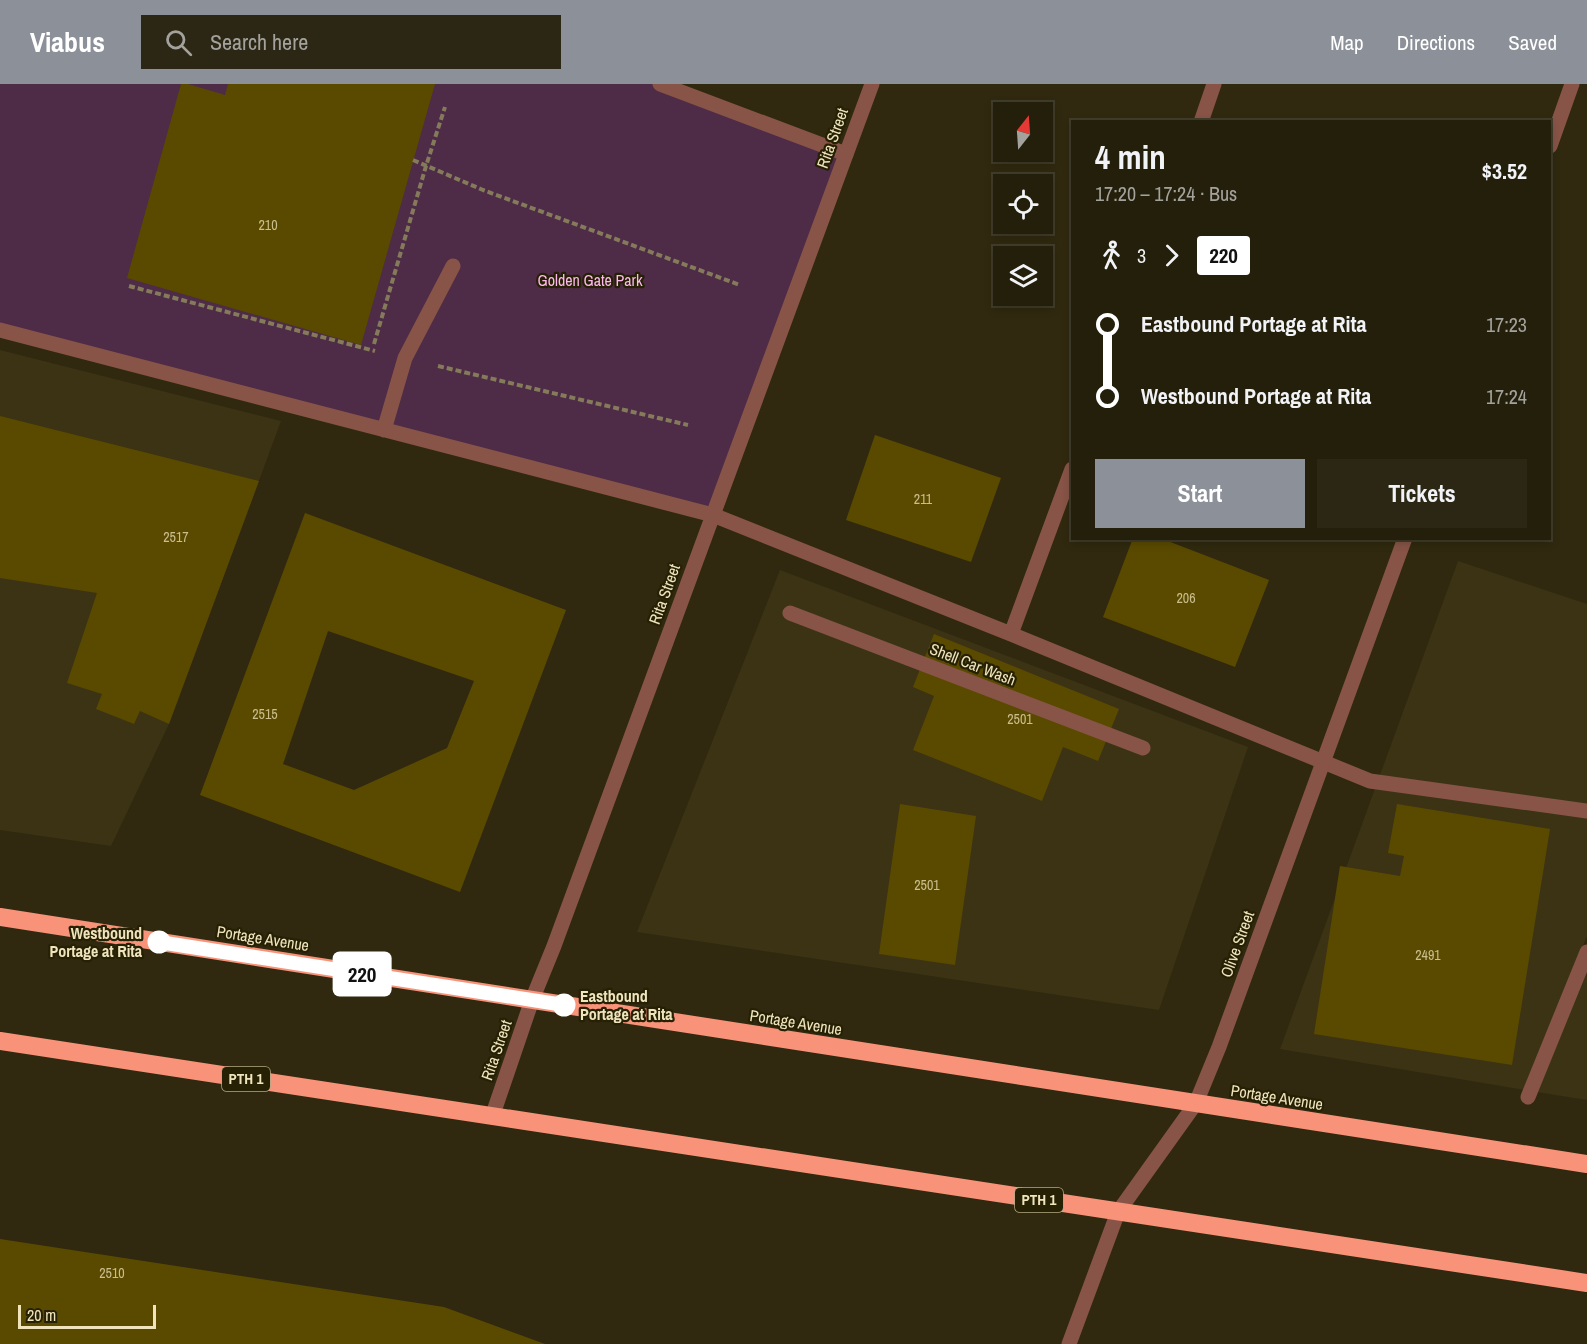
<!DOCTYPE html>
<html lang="en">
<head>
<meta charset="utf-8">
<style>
	:root { --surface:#241f0b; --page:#2c2714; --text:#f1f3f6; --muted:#a3a29d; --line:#413d2c; --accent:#8c9099 }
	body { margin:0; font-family:"Archivo Narrow",sans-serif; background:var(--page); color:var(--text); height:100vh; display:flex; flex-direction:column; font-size:22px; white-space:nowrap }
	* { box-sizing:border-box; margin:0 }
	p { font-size:20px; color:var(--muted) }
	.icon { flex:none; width:33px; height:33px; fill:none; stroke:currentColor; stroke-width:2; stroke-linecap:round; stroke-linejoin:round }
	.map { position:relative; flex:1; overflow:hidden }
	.side { position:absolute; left:1071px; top:36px; width:480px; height:420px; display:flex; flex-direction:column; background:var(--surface); border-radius:0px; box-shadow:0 3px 9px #0003,0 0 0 2px var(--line) }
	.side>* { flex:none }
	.badge { padding:0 12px; border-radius:4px; font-size:21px; line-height:39px }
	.needle { width:39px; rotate:17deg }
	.controls { position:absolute; left:993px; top:18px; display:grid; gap:12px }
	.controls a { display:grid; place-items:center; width:60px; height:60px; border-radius:0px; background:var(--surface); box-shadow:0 3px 9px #0003,0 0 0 2px var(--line); font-size:30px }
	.scale { position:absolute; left:18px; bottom:15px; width:138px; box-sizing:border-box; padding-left:6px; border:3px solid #efe4bc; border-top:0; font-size:16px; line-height:21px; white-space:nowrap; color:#efe4bc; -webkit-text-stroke:4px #262005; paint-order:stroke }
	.map>.badge { position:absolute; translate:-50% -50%; box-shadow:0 0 0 3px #fff }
	.legs { display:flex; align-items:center; gap:9px; height:66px; padding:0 24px; font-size:20px }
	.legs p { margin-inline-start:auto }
	.overview { display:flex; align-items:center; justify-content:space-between; height:102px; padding:0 24px }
	h1 { font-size:33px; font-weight:700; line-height:45px }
	.button { display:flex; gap:12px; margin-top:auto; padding:12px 24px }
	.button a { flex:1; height:69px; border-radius:0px; background:var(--accent); color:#fff; font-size:24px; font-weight:700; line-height:69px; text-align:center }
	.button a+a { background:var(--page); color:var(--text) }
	ul { padding:0 24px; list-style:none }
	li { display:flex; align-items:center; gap:21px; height:72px; font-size:22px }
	li i { display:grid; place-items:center; width:9px; height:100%; margin:0 8px; background:currentColor }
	li i::after { content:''; width:15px; height:15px; margin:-8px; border:4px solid; border-radius:50%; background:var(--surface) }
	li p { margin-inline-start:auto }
	li:first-child i { background:linear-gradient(#0000 50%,currentColor 0) }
	li:last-child i { background:linear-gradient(currentColor 50%,#0000 0) }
	header { display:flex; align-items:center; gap:36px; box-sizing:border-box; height:84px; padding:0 30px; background:var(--accent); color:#fff }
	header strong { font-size:28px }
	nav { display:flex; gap:33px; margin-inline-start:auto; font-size:21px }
	.search { width:420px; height:54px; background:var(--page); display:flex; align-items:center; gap:15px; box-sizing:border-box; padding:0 21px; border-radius:0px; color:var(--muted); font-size:22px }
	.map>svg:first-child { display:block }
	.built { fill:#3b3314 }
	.green { fill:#4e2b46 }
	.building { fill:#5a4a00; fill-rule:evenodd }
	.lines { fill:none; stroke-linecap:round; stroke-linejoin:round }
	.path { stroke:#847b5b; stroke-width:4; stroke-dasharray:6 3; stroke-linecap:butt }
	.lane { stroke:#875447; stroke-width:15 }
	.street { stroke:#875447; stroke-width:15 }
	.highway { stroke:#f89379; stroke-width:18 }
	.line-1-casing { stroke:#fff; stroke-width:14 }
	.line-1 { stroke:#fff; stroke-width:9 }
	.stop-1-dot { fill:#fff; stroke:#fff; stroke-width:3 }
	.labels { text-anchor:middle; stroke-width:4.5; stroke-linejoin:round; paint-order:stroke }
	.number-label { font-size:14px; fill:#cabe8d }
	.shield { fill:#262005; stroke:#b3a985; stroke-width:1.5 }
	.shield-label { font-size:15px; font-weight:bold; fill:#efe4bc }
	.street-label { font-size:16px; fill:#efe4bc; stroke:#262005 }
	.park-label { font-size:16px; fill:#feb9ee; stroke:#262005 }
	.stop-label { font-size:16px; font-weight:bold; fill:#efe4bc; stroke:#262005; text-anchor:end }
</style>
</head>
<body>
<header>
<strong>Viabus</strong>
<div class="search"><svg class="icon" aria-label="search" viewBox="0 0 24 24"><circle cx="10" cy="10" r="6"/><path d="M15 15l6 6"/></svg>Search here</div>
<nav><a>Map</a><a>Directions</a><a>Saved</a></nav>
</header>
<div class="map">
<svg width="1587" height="1260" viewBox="0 0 1587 1260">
	<rect width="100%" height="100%" fill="#30290f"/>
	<!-- built -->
	<path class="built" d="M0,266l281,71 -112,303 -58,122 -111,-16z
		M1458,477l129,43v332l-62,154 -245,-41z
		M780,486l468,177 -89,263 -522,-78z
		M1587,882v134l-50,-8z"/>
	<!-- green -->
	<path class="green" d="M0,0h660l186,70 -133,361 -713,-185z"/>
	<!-- building -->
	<path class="building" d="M181,0h7l37,11 3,-11h207l-74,261 -234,-67z
		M0,332l259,65 -90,243 -29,-13 -6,13 -38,-15 6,-15 -35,-11 30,-90 -97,-15z
		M875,351l126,43 -30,84 -125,-42z
		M305,429l261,97 -106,282 -260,-97zM328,547l146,50 -27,67 -93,42 -71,-26z
		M1133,454h27l109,42 -34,87 -132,-50z
		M934,550l185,75 -21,52 -35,-14 -21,54 -129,-51 21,-54 -21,-9z
		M900,720l76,12 -21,149 -76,-11z
		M1397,720l153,25 -38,236 -198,-31 26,-168 60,10 4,-20 -16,-3z
		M0,1155l444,68 101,37h-545z"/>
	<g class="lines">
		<!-- path -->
		<path class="path" d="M413,76l70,30 257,95
			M129,202l246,65
			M374,260l52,-178 19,-59
			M438,282l250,59"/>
		<!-- lane -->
		<path class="lane" d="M660,0l186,70
			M1201,38l13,-38
			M0,246l713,185 298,119 359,147 217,30
			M384,346l21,-72 48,-92
			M790,529l353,135
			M1011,550l61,-165
			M1528,1013l59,-145"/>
		<!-- street -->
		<path class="street" d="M1550,62l22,-62
			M492,1033l40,-117 22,-54 318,-862
			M1069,1260l49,-132 78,-109 23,-56 186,-509"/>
		<!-- highway -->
		<path class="highway" d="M0,833l1587,247
			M0,957l1587,242"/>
	</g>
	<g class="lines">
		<!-- line-1 casing -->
		<g class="line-1-casing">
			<path id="line-1" d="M159,858l405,63"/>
		</g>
		<!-- line-1 -->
		<use href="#line-1" class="line-1"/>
	</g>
	<!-- markers -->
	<g class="stop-1-dot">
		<circle cx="159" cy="858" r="10"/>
		<circle cx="564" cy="921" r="10"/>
	</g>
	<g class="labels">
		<!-- number labels -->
		<g class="number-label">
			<text x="268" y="146">210</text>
			<text x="923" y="420">211</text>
			<text x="176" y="458">2517</text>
			<text x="1186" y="519">206</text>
			<text x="265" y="635">2515</text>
			<text x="1020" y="640">2501</text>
			<text x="927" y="806">2501</text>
			<text x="1428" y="876">2491</text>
			<text x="112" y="1194">2510</text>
		</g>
		<!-- shield labels -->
		<g class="shield">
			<rect x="222" y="983" width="48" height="24" rx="4.5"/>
			<rect x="1015" y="1104" width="48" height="24" rx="4.5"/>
		</g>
		<g class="shield-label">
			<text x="246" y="1000">PTH 1</text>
			<text x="1039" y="1121">PTH 1</text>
		</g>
		<!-- street labels -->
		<g class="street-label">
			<text transform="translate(832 54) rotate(-70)" y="6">Rita Street</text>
			<text transform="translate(664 510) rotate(-70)" y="6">Rita Street</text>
			<text transform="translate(973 580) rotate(21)" y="6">Shell Car Wash</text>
			<text transform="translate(263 854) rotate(9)" y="6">Portage Avenue</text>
			<text transform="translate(1237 860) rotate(-70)" y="6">Olive Street</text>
			<text transform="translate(796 938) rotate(9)" y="6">Portage Avenue</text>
			<text transform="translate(496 966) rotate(-71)" y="6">Rita Street</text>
			<text transform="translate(1277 1013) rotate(9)" y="6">Portage Avenue</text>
		</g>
		<!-- park labels -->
		<g class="park-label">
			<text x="590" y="202">Golden Gate Park</text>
		</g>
		<!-- stop labels -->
		<g class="stop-label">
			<text x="142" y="855">Westbound<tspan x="142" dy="18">Portage at Rita</tspan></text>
			<text x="580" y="918" text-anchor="start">Eastbound<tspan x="580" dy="18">Portage at Rita</tspan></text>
		</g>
	</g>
</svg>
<div class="controls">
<a><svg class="needle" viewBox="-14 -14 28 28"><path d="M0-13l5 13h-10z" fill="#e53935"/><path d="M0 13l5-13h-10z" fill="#a3a29d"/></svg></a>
<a><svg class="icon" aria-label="locate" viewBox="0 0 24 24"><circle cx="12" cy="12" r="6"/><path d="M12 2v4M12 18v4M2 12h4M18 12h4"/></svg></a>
<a><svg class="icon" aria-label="layers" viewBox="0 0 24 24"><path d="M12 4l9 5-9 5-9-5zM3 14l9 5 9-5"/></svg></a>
</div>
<div class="scale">20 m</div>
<b class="badge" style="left:362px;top:890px;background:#fff;color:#111">220</b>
<section class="side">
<div class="overview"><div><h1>4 min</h1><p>17:20 – 17:24 · Bus</p></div><b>$3.52</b></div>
<div class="legs"><svg class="icon" aria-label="walk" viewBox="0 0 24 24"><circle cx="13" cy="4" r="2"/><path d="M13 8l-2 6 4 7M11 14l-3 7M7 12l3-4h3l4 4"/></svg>3<svg class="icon" aria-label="forward" viewBox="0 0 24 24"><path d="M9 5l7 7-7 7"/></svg><b class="badge" style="background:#fff;color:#111">220</b></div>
<ul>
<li><i style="color:#fff"></i><b>Eastbound Portage at Rita</b><p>17:23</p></li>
<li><i style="color:#fff"></i><b>Westbound Portage at Rita</b><p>17:24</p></li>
</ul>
<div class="button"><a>Start</a><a>Tickets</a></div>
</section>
</div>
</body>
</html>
